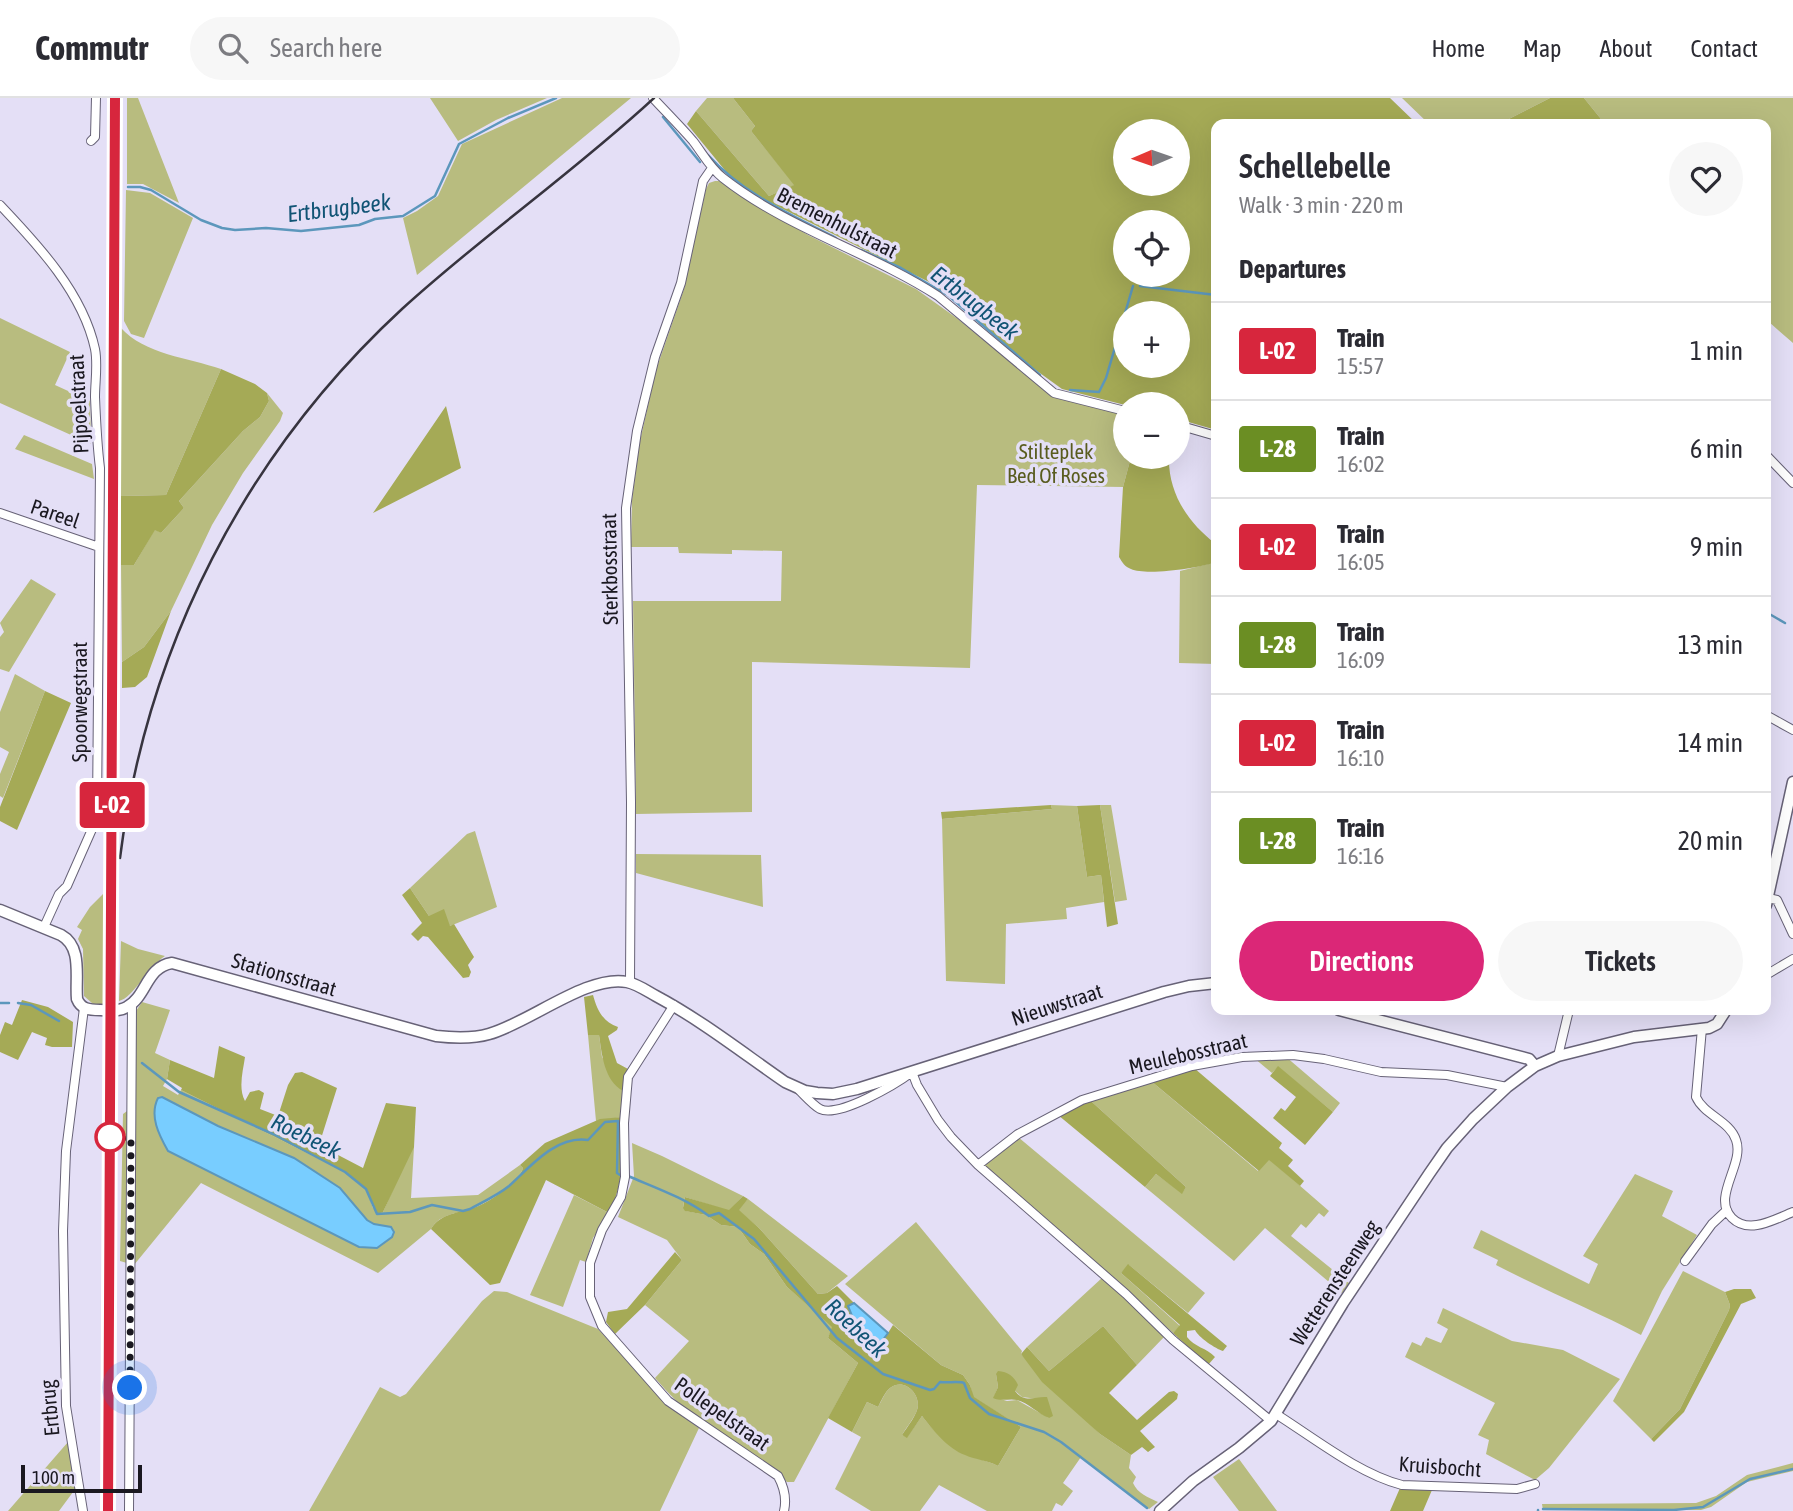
<!DOCTYPE html>
<html lang="en">
<head>
<meta charset="utf-8">
<style>
	:root { --surface:#fff; --page:#f7f7f7; --text:#2b2b33; --muted:#7c7c81; --line:#e1e1e2; --accent:#db2777 }
	body { margin:0; font-family:"Asap Condensed",sans-serif; background:var(--page); color:var(--text); height:100vh; display:flex; flex-direction:column; font-size:26px; white-space:nowrap }
	* { box-sizing:border-box; margin:0 }
	p { font-size:23px; color:var(--muted) }
	.icon { flex:none; width:38px; height:38px; fill:none; stroke:currentColor; stroke-width:2; stroke-linecap:round; stroke-linejoin:round }
	.map { position:relative; flex:1; overflow:hidden }
	.drawer { position:absolute; left:1211px; top:21px; width:560px; height:896px; display:flex; flex-direction:column; background:var(--surface); border-radius:14px; box-shadow:0 7px 28px #0002 }
	.drawer>* { flex:none }
	.badge { padding:0 14px; border-radius:5px; font-size:24px; line-height:46px }
	.needle { width:46px; rotate:268deg }
	.buttons { position:absolute; left:1113px; top:21px; display:grid; gap:14px }
	.buttons a { display:grid; place-items:center; width:77px; height:77px; border-radius:50%; background:var(--surface); box-shadow:0 7px 28px #0002; font-size:35px }
	.scale { position:absolute; left:21px; bottom:18px; width:121px; box-sizing:border-box; padding-left:7px; border:4px solid #1a1820; border-top:0; font-size:19px; line-height:24px; white-space:nowrap; color:#1a1820; -webkit-text-stroke:5px #e4dff6; paint-order:stroke }
	.you { position:absolute; width:35px; height:35px; margin:-18px; border:5px solid #fff; border-radius:50%; background:#1a73e8; box-shadow:0 0 0 10px #1a73e833 }
	.map>.badge { position:absolute; translate:-50% -50%; box-shadow:0 0 0 4px #fff }
	h2 { padding:0 28px; font-size:26px; line-height:63px }
	.round { display:grid; place-items:center; flex:none; width:74px; height:74px; border-radius:37px; background:var(--page) }
	.headline { display:flex; align-items:center; justify-content:space-between; height:119px; padding:0 28px }
	h1 { font-size:33px; font-weight:600; line-height:52px }
	.primary-button { display:flex; gap:14px; margin-top:auto; padding:14px 28px }
	.primary-button a { flex:1; height:80px; border-radius:42px; background:var(--accent); color:#fff; font-size:28px; font-weight:600; line-height:80px; text-align:center }
	.primary-button a+a { background:var(--page); color:var(--text) }
	ul { padding:0; list-style:none }
	li { display:flex; align-items:center; gap:21px; height:98px; padding:0 28px; border-top:2px solid var(--line) }
	li div { flex:1 }
	li b { display:block; font-size:26px }
	li em { font-style:normal }
	li .badge { min-width:77px; font-weight:700; text-align:center }
	header { display:flex; align-items:center; gap:42px; box-sizing:border-box; height:98px; padding:0 35px; background:var(--surface); border-bottom:2px solid var(--line) }
	header strong { font-size:33px }
	nav { display:flex; gap:38px; margin-inline-start:auto; font-size:24px }
	.search { width:490px; height:63px; background:var(--page); display:flex; align-items:center; gap:18px; box-sizing:border-box; padding:0 24px; border-radius:38px; color:var(--muted); font-size:26px }
	.map>svg:first-child { display:block }
	.green { fill:#b8bc7f; fill-rule:evenodd }
	.forest { fill:#a5aa56; fill-rule:evenodd }
	.water { fill:#78cdff; stroke:#5c97bc; stroke-width:2 }
	.lines { fill:none; stroke-linecap:round; stroke-linejoin:round }
	.stream { stroke:#5c97bc; stroke-width:2.5 }
	.street-casing { stroke:#676277; stroke-width:10 }
	.secondary-casing { stroke:#676277; stroke-width:13 }
	.street { stroke:#fff; stroke-width:8 }
	.secondary { stroke:#fff; stroke-width:10 }
	.rail { stroke:#37343f; stroke-width:2.5 }
	.line-casing { stroke:#fff; stroke-width:16 }
	.line { stroke:#d7263d; stroke-width:10 }
	.walk { stroke:#1a1820; stroke-width:7; stroke-dasharray:0 12.6 }
	.stop-dot { fill:#fff; stroke:#d7263d; stroke-width:3.5 }
	.labels { text-anchor:middle; stroke-width:7; stroke-linejoin:round; paint-order:stroke }
	.street-label { font-size:21px; fill:#1a1820; stroke:#e4dff6 }
	.park-label { font-size:21px; fill:#595c1f; stroke:#e4dff6 }
	.water-label { font-size:23px; font-style:italic; fill:#115475; stroke:#e4dff6 }
</style>
</head>
<body>
<header>
<strong>Commutr</strong>
<div class="search"><svg class="icon" aria-label="search" viewBox="0 0 24 24"><circle cx="10" cy="10" r="6"/><path d="M15 15l6 6"/></svg>Search here</div>
<nav><a>Home</a><a>Map</a><a>About</a><a>Contact</a></nav>
</header>
<div class="map">
<svg width="1793" height="1413" viewBox="0 0 1793 1413">
	<rect width="100%" height="100%" fill="#e4dff6"/>
	<!-- green -->
	<path class="green" d="M127,0h11l41,105 -36,-19h-16z
		M430,0h117l-51,22 -38,21z
		M562,0h69l-214,177 -14,-57 14,-7 21,-15 24,-52z
		M707,0h26l22,28 -4,5 44,54 -26,11 -73,-85z
		M1402,0h148l-51,26h-70z
		M1584,0h209v245l-24,-21 -3,2v-200h-161z
		M715,83h4l89,54 108,54 42,30 90,74 77,22v42h6l-8,30 -146,-2 -7,183 -218,-6v150l-116,2 -3,-213h148l1,-50 -50,-1v4l-53,-1 -1,-6h-47l1,-47 8,-59 16,-71 28,-81 22,-100 3,-6z
		M126,92l24,3 43,25 -49,120 -13,-4 -7,-13z
		M0,220l70,34 -15,33 35,16 1,43 -91,-41z
		M121,230c23,26 68,30 100,41l-55,126 -45,1z
		M267,295l16,20 -3,8 -37,52 -31,52 -41,86 -27,36 -22,15 -1,-97h13l21,-36 6,4 23,-25 -5,-7 64,-70 17,-14 9,-16z
		M24,337l68,29 2,15 -79,-30z
		M1216,464v102l-37,-1 1,-92z
		M31,481l25,15 -47,78 -9,-3v-32l4,-5 -4,-9z
		M15,576l30,17 -42,107 -3,-2v-22l9,-22 -9,-5v-35z
		M1051,707l26,1 10,71 14,-2 3,27 -38,6 1,11 -61,5 -1,60 -59,-3 -4,-162 110,-10z
		M1100,707h11l16,95 -12,2z
		M475,733l22,76 -47,19 -21,-10 -19,-28 57,-54z
		M636,756l125,1 2,52 -127,-34z
		M103,796v112l-10,-2 -9,-8 -1,-47 -5,-10 4,-9 -5,-3 13,-20z
		M121,843l17,8 27,7c-17,11 -32,42 -46,45z
		M142,904l28,8 -15,43 15,7 -3,19 -4,7 15,9 3,-5 164,82 21,17 7,19 10,4 29,-65h2l-3,51 67,-3 42,-30 3,3c-3,13 -36,35 -49,40 -16,6 -34,5 -43,21l-53,44 -177,-90 -67,82 -14,-4 3,-147 11,-8 2,-95zM162,1000l56,28 76,32 46,30 27,32 7,4 17,3 -32,20z
		M588,937h11l3,22 21,35 -1,25 -26,4z
		M1285,958l55,47 -7,9 -55,-45 -6,6 -18,-15z
		M1151,983l107,90 11,-12 60,52 -5,6 -5,-4 -13,15 -5,-4 -10,12 58,47 -7,10 -77,-65 -31,33 -89,-74 11,-13 26,19 4,-6 -94,-85 -6,-1z
		M1018,1039l187,156 -17,20 -59,-48 -8,8 59,53 -7,7 -53,-49 -137,-118z
		M632,1045l30,13 81,40 -14,15 -44,-14 -2,10 3,4 20,4 15,10 17,2 12,17 14,10 23,33 46,40 -5,11 30,25 -64,119h-7c-24,-25 -56,-40 -84,-59 -19,-13 -33,-28 -48,-45l34,-37 -44,-36 37,-45 -15,-20 -49,-23 16,-41z
		M1635,1076l38,17 -11,25 35,19 -35,56 -21,44c-48,-25 -97,-45 -145,-70l2,-5 -25,-12 8,-18 108,54 9,-20 -15,-8z
		M574,1097l35,18 -16,25 -7,24 -6,-2 -17,47 -33,-12z
		M748,1101l100,77 -21,17 -9,1 -59,-66 -21,-18z
		M916,1124l106,129 -1,3 79,80 31,21 -2,13 7,9 -3,6c5,11 15,14 25,19l-9,7 -68,-52 -18,26 10,8 -11,15 -6,-3 -4,8h-65l-48,-26 -19,26h-49l-36,-22 26,-52 -9,-5 15,-30 11,5c4,-7 7,-15 12,-19 13,-10 28,3 28,17 0,9 -11,21 -16,30l5,2 15,-21c13,17 28,32 49,40 9,4 18,5 27,10l23,-39 -48,-30 -3,-12 -7,-10 -22,-10 -96,-81zM996,1276l26,23 16,2 11,19 -32,-18 -10,1 -13,-4 4,-10z
		M1683,1173l42,21 5,13 -1,5 -49,99 -29,30 -38,-38z
		M1103,1179l62,59 -28,29 -34,-39 -54,45 -22,-24z
		M494,1193l13,1 91,37 71,77 30,22 -39,83h-351l71,-124 20,10 6,-3 76,-93z
		M1443,1210l69,33 51,9 57,29 -71,89 -14,12 -49,-26 3,-14 -11,-5 17,-32 -90,-46 7,-15 9,4 5,-9 15,6 7,-14 -11,-6z
		M68,1344l8,46 -17,23h-51z
		M1239,1361l38,52h-38l-26,-34z
		M1793,1365v8l-46,11 -36,25 -10,3h-158l-1,-6 154,-1 20,-7 31,-21z"/>
	<!-- forest -->
	<path class="forest" d="M733,0h657l27,26h-201v306l-38,-11v-15l-53,1 -63,-16 -36,-26 -52,-47 -43,-33 -182,-91 -21,-18 -41,-50 9,-13 73,85 25,-11 -43,-54 4,-5zM1125,33h53v53h-53zM1125,124h53v53h-53zM1125,215h53v53h-53z
		M1550,0h34l21,26h-106z
		M221,271l34,15 12,9 2,8 -9,16 -17,14 -64,70 5,7 -23,25 -6,-3 -21,35h-13v-69l45,-1z
		M446,308l15,62 -88,45z
		M1131,359h38c-1,36 19,66 47,87v18c-16,6 -70,14 -85,7 -6,-2 -9,-7 -12,-12l4,-70z
		M171,513l-24,66 -12,10 -13,1v-26l22,-15z
		M45,593l26,12 -54,127 -17,-9v-14z
		M1051,707l1,4 -110,10 -1,-7z
		M1100,707l18,119 -11,3 -6,-52 -14,2 -10,-71z
		M410,790l19,28 15,-7 6,17 4,-2 20,33 -6,8 3,7 -2,5 -6,1 -35,-41 -5,-1 -5,5 -7,-7 11,-11 -20,-28z
		M593,897c4,15 10,27 25,32l-1,3 -9,6 9,27 11,6 -5,22c-19,-11 -21,-36 -24,-56h-11l-4,-38z
		M22,902l26,7 25,15 -1,25h-20l-7,-2 2,-7 -15,-6 -14,28 -18,-8v-17l5,-13 7,3z
		M219,948l26,11c-2,14 -7,31 0,44l5,-9 9,-2 5,3 -4,16 18,7 10,-31 7,-12 7,-1 35,16 -18,57 44,23 23,-65 30,4 -2,40 -31,65 -6,2 -11,-25 -21,-17 -164,-82 1,-2 -15,-9 3,-19 44,18z
		M1278,968l55,46 -28,33 -32,-27 8,-10 4,3 11,-14 -26,-21z
		M1194,970l88,75 -3,5 14,12 -5,6 16,15 -4,5 -31,-26 -10,11 -108,-90z
		M1086,1003l6,1 94,85 -4,7 -26,-20 -11,13 -87,-72z
		M622,1019c0,34 3,65 -13,96l-63,-33 -46,103 -10,2 -59,-56c8,-14 25,-16 39,-20 15,-3 50,-27 53,-41l-3,-3 25,-22 55,-24z
		M743,1098l5,3 -9,11 20,18 59,66 9,-1 10,-7 17,17 -6,3 9,22 15,13 16,-8 5,-8 48,40 22,10 7,10 4,12 47,30 -23,39c-11,-6 -22,-6 -33,-11 -17,-6 -32,-25 -43,-39l-15,22 -5,-3c5,-8 16,-21 16,-30 0,-14 -15,-27 -28,-17 -5,4 -9,13 -12,19l-11,-5 -15,30 -24,-14 30,-55 -30,-25 4,-11 -45,-40 -23,-33 -14,-10 -12,-17 -17,-2 -15,-10 -21,-4 -2,-3 2,-11 44,13z
		M675,1154l7,8 -37,45 -30,29 -9,-12 2,-10 19,-3z
		M1128,1166l99,82 -4,5c-7,-2 -25,-14 -28,-21l-8,1v6c7,10 20,11 28,20l-7,8 -35,-32 7,-8 -59,-52z
		M1734,1191h17l5,9 -15,6 -57,108 -30,30 -3,-3 29,-30 49,-99 1,-5 -5,-13z
		M1103,1228l34,39 -28,28 28,27 32,-28 5,-1 4,3 -1,5 -37,32 15,16 -7,5 -6,-5 -11,8 -31,-21 -58,-52 -21,-28 6,-7 22,24z
		M998,1273c10,1 16,5 20,14l-3,6c10,13 20,5 32,6l6,19 -4,2c-11,-4 -20,-15 -32,-18 -8,-2 -15,2 -24,-2l5,-11 -2,-13z
		M1400,1390l32,2 -9,21h-33z"/>
	<!-- water -->
	<path class="water" d="M162,999l56,29 76,32 46,30 27,32 7,4 17,3 3,5 -2,5 -15,11 -18,-1 -191,-96c-9,-16 -19,-35 -10,-53z
		M854,1205l34,30 -6,8h-10l-15,-13 -9,-22z"/>
	<g class="lines">
		<!-- stream -->
		<path class="stream" d="M663,19l37,45
			M708,57c34,38 83,60 128,83
			M128,89h12l11,3 50,30 21,8 13,2 31,-2 35,3 58,-6 16,-6 28,-3 32,-20 24,-52 49,-26 48,-20
			M861,152l40,18 48,28 91,79
			M1140,188l76,9
			M1070,292l29,2 7,-14 27,-92
			M1766,514l19,11
			M0,905h9
			M18,905l13,2 28,16
			M142,965l37,29 94,42 72,38 21,17 11,25 33,-2 22,-7 31,6 7,-2c13,-7 28,-14 39,-23 21,-19 47,-51 79,-46l17,-18 13,-1 -1,52 3,2
			M628,1078c28,12 57,22 81,40l10,-3 35,26 83,99 46,36 47,16 4,-1 6,-7c7,1 20,-1 24,1l6,15 19,16 55,18 17,10 86,66
			M1543,1411l131,1 29,-3 47,-28 43,-10
			M1538,1413v-1"/>
		<!-- street casing -->
		<g class="street-casing">
			<path id="street" d="M653,0c13,14 27,28 40,43 10,13 17,27 30,37 65,51 147,74 215,118l116,97 71,18
				M91,43l4,-4 1,-39
				M0,107c38,40 83,88 95,144 3,15 0,33 0,48 1,24 2,47 5,71l-3,342 -4,17 -26,59 -8,8 -15,33
				M1178,327l38,11
				M1766,357l27,28
				M0,415l99,34
				M1766,617l27,15
				M1768,800l9,2 16,34
				M1766,877l27,-16
				M630,884l1,-180 -5,-294 11,-77 18,-74 26,-74 22,-102 9,-13
				M674,907l-46,72 -4,46 1,54 -4,20 -19,33 -12,33v34l12,29 66,75 110,75c6,11 9,22 6,35
				M1702,930l-6,69c8,18 34,24 40,43 9,24 -25,57 -4,78 17,17 43,1 61,-6
				M1558,958l11,-46
				M799,992c6,6 14,15 21,19 19,9 76,-25 92,-37l5,13 21,35 13,17 27,28 148,129 47,46 98,81
				M978,1067l40,-31 64,-34 110,-34 50,-9 51,-2 31,4 57,13 66,3 60,12
				M1685,1163l27,-37 15,-14
				M1276,1316c38,24 83,60 126,71l115,4 18,-5
				M83,1413l-17,-105 -3,-175 3,-80 18,-143
				M129,1413l3,-508"/>
		</g>
		<!-- secondary casing -->
		<g class="secondary-casing">
			<path id="secondary" d="M1766,807l27,-123
				M0,812l61,25c22,12 14,43 16,64 4,10 12,11 23,11 8,0 19,2 27,-3 20,-11 19,-40 45,-44l264,73c18,2 36,3 53,-2 40,-11 99,-60 138,-52 10,2 20,9 29,14 45,24 87,57 129,86l20,9 12,2 16,1 24,-5 307,-97 25,-6 27,-3
				M1339,912l190,49 6,7
				M1160,1413l33,-30 46,-33 32,-27 72,-118 86,-129 18,-26 26,-29 34,-32 28,-21 23,-10 76,-19 75,-9 8,-4 9,-14"/>
		</g>
		<!-- street -->
		<use href="#street" class="street"/>
		<!-- secondary -->
		<use href="#secondary" class="secondary"/>
		<!-- rail -->
		<path class="rail" d="M120,760c27,-212 125,-404 282,-549 81,-74 171,-136 252,-211
			M108,1413l7,-1413"/>
	</g>
	<g class="lines">
		<!-- line casing -->
		<g class="line-casing">
			<path id="line" d="M108,1413l7,-1413"/>
		</g>
		<!-- line -->
		<use href="#line" class="line"/>
		<!-- walk -->
		<path class="walk" d="M110,1039l21,2 -1,249"/>
	</g>
	<!-- markers -->
	<circle class="stop-dot" cx="110" cy="1039" r="14"/>
	<g class="labels">
		<!-- street labels -->
		<g class="street-label">
			<text transform="translate(837 125) rotate(27)" y="7">Bremenhulstraat</text>
			<text transform="translate(79 306) rotate(-93)" y="7">Pijpoelstraat</text>
			<text transform="translate(55 416) rotate(19)" y="7">Pareel</text>
			<text transform="translate(610 471) rotate(-91)" y="7">Sterkbosstraat</text>
			<text transform="translate(80 604) rotate(-90)" y="7">Spoorwegstraat</text>
			<text transform="translate(284 877) rotate(16)" y="7">Stationsstraat</text>
			<text transform="translate(1057 907) rotate(-18)" y="7">Nieuwstraat</text>
			<text transform="translate(1188 956) rotate(-13)" y="7">Meulebosstraat</text>
			<text transform="translate(1335 1185) rotate(-57)" y="7">Wetterensteenweg</text>
			<text transform="translate(50 1310) rotate(-95)" y="7">Ertbrug</text>
			<text transform="translate(722 1316) rotate(35)" y="7">Pollepelstraat</text>
			<text transform="translate(1440 1369) rotate(4)" y="7">Kruisbocht</text>
		</g>
		<!-- park labels -->
		<g class="park-label">
			<text x="1056" y="361">Stilteplek<tspan x="1056" dy="24">Bed Of Roses</tspan></text>
		</g>
		<!-- water labels -->
		<g class="water-label">
			<text transform="translate(339 110) rotate(-7)" y="8">Ertbrugbeek</text>
			<text transform="translate(975 205) rotate(38)" y="8">Ertbrugbeek</text>
			<text transform="translate(306 1038) rotate(26)" y="8">Roebeek</text>
			<text transform="translate(856 1230) rotate(43)" y="8">Roebeek</text>
		</g>
	</g>
</svg>
<div class="buttons">
<a><svg class="needle" viewBox="-14 -14 28 28"><path d="M0-13l5 13h-10z" fill="#e53935"/><path d="M0 13l5-13h-10z" fill="#7c7c81"/></svg></a>
<a><svg class="icon" aria-label="locate" viewBox="0 0 24 24"><circle cx="12" cy="12" r="6"/><path d="M12 2v4M12 18v4M2 12h4M18 12h4"/></svg></a>
<a>+</a>
<a>−</a>
</div>
<div class="scale">100 m</div>
<div class="you" style="left:130px;top:1290px"></div>
<b class="badge" style="left:112px;top:707px;background:#d7263d;color:#fff">L-02</b>
<section class="drawer">
<div class="headline"><div><h1>Schellebelle</h1><p>Walk · 3 min · 220 m</p></div><a class="round"><svg class="icon" aria-label="heart" viewBox="0 0 24 24"><path d="M12 20l-8-8c-3-5 5-10 8-4 3-6 11-1 8 4z"/></svg></a></div>
<h2>Departures</h2>
<ul>
<li><span class="badge" style="background:#d7263d;color:#fff">L-02</span><div><b>Train</b><p>15:57</p></div><em>1 min</em></li>
<li><span class="badge" style="background:#6b8e23;color:#fff">L-28</span><div><b>Train</b><p>16:02</p></div><em>6 min</em></li>
<li><span class="badge" style="background:#d7263d;color:#fff">L-02</span><div><b>Train</b><p>16:05</p></div><em>9 min</em></li>
<li><span class="badge" style="background:#6b8e23;color:#fff">L-28</span><div><b>Train</b><p>16:09</p></div><em>13 min</em></li>
<li><span class="badge" style="background:#d7263d;color:#fff">L-02</span><div><b>Train</b><p>16:10</p></div><em>14 min</em></li>
<li><span class="badge" style="background:#6b8e23;color:#fff">L-28</span><div><b>Train</b><p>16:16</p></div><em>20 min</em></li>
</ul>
<div class="primary-button"><a>Directions</a><a>Tickets</a></div>
</section>
</div>
</body>
</html>
